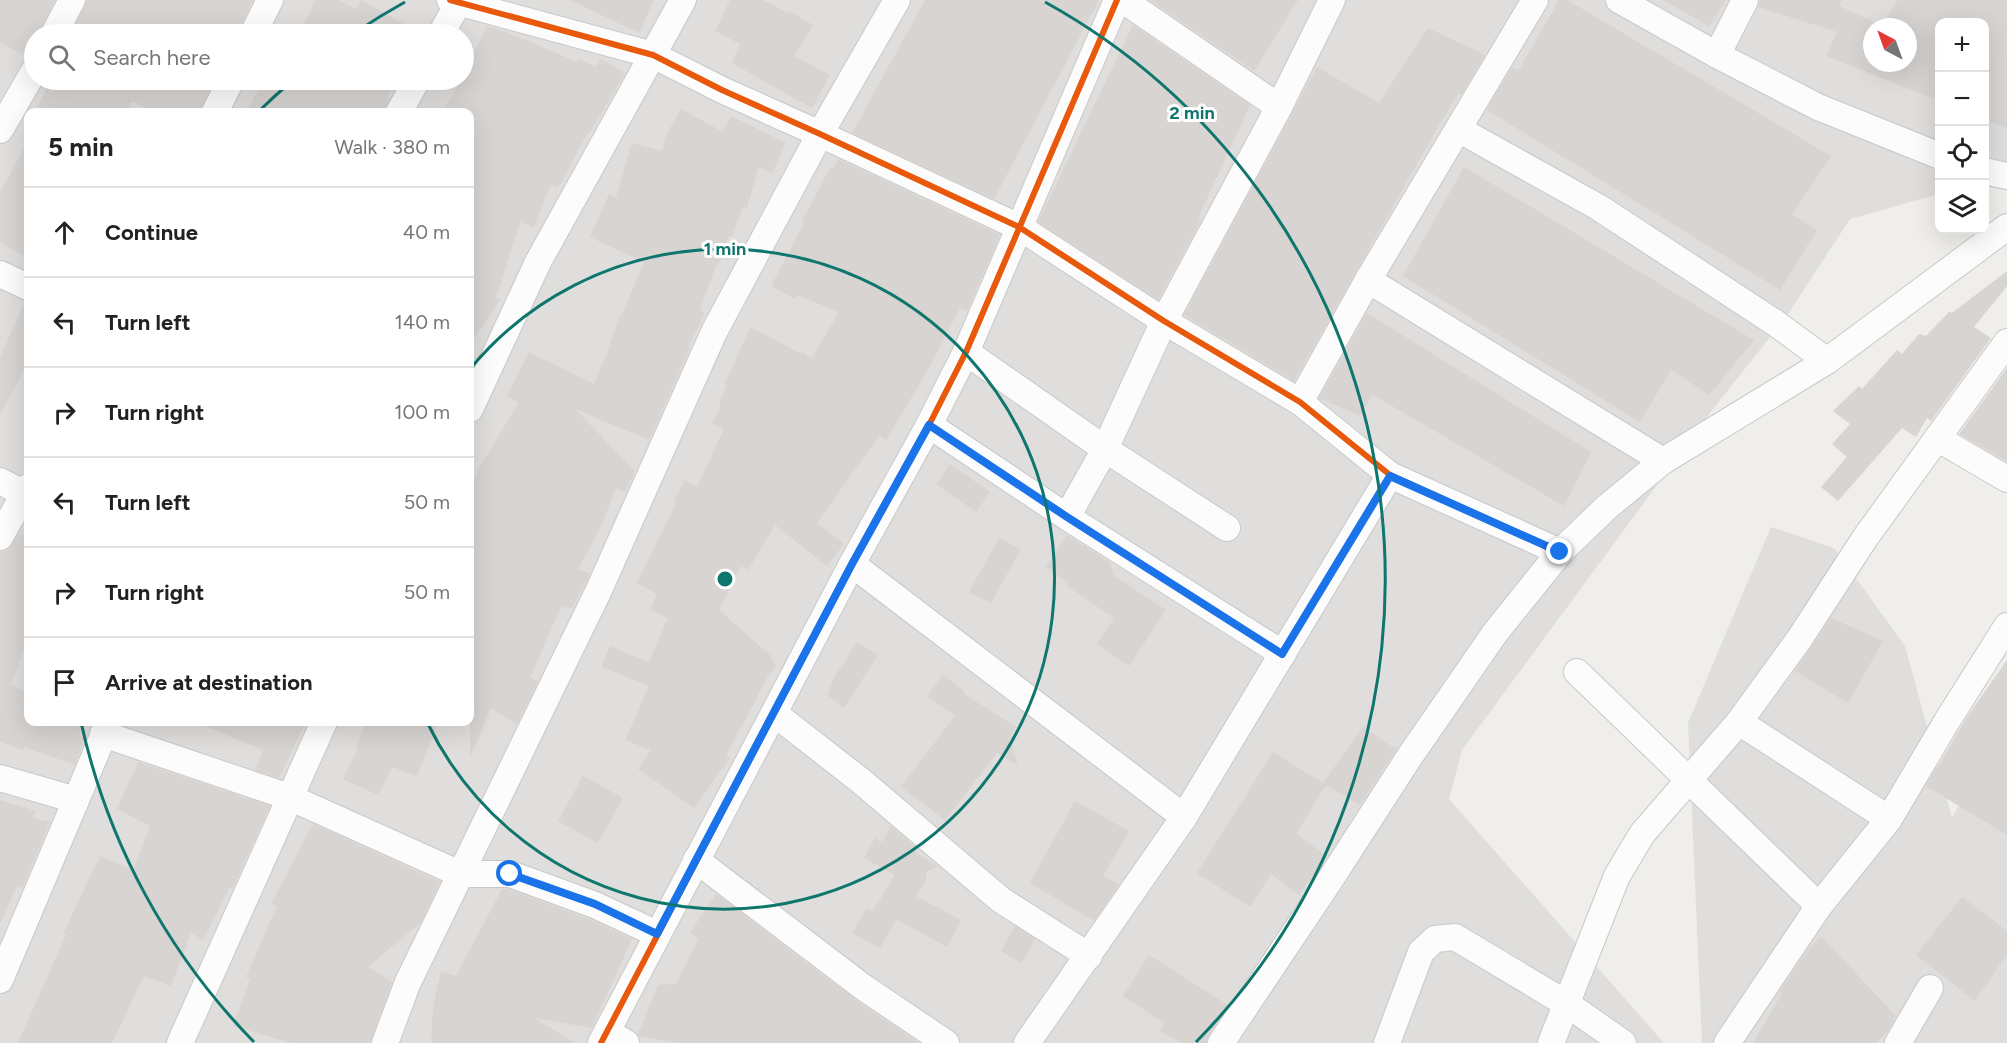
<!DOCTYPE html>
<meta charset="utf-8">
<style>
body{margin:0;font-family:Figtree,sans-serif;background:#f2f2f2;color:#222}
.controls{position:absolute;right:18px;top:18px;display:grid;overflow:hidden;border-radius:12px;box-shadow:0 6px 24px #0002}
.controls button{width:54px;height:54px;display:grid;place-items:center;padding:0;border:0;border-bottom:2px solid #e0e0e0;background:#fff;color:#222;font:30px sans-serif}
.compass{position:absolute;left:1863px;top:18px;width:54px;height:54px;border-radius:50%;background:#fff;box-shadow:0 6px 24px #0002;rotate:319deg}
.stop{position:absolute;width:18px;height:18px;margin:-14px;border:4px solid #1a73e8;border-radius:50%;background:#fff}
.stop.end{background:#1a73e8;border-color:#fff;box-shadow:0 2px 6px #0008}
.list{margin:0;padding:0;list-style:none}
h2{display:flex;justify-content:space-between;align-items:center;height:78px;margin:0;padding:0 24px;font-size:26px}
h2 small{font-size:20px;font-weight:400;color:#767676}
.list li{display:grid;grid-template-columns:39px 1fr auto;gap:18px;align-items:center;box-sizing:border-box;height:90px;padding:0 24px;border-top:2px solid #e0e0e0}
.list b{display:block;font-size:22px;white-space:nowrap}
.list em{font-size:20px;font-style:normal;color:#767676}
.icon{flex:none;width:33px;height:33px;fill:none;stroke:currentColor;stroke-width:2;stroke-linecap:round;stroke-linejoin:round}
.map{position:relative;flex:none;width:2007px;height:1043px;overflow:hidden}
.search{position:absolute;background:#fff;box-shadow:0 6px 24px #0002;left:24px;top:24px;width:450px;height:66px;display:flex;align-items:center;gap:15px;box-sizing:border-box;padding:0 21px;border-radius:33px;color:#767676;font-size:22px}
.panel{position:absolute;background:#fff;box-shadow:0 6px 24px #0002;left:24px;top:108px;width:450px;height:618px;border-radius:12px}
.map>svg:first-child{display:block}
</style>
<div class="map">
<svg width="2007" height="1043" viewBox="0 0 2007 1043">
<rect width="100%" height="100%" fill="#f0eeeb"/>
<!-- residential -->
<g fill="#dfdedc" fill-rule="evenodd">
<path d="M0 0H2007V175L1985 181 1984 22H1940L1939 194 1850 219 1786 317 1713 409 1462 750 1449 799 1664 1043H0ZM1872 27H1908V63H1872ZM34 34H464V80H34ZM28 112H470V722H28Z"/>
<polygon points="1771,527 1834,548 1905,646 1952,818 2007,715 2007,1043 1702,1043 1688,723"/>
</g>
<!-- building -->
<g fill="#d7d4d2" fill-rule="evenodd">
<polygon points="0,0 55,0 41,27 39,34 33,34 22,54 0,42"/>
<polygon points="87,0 253,0 240,27 238,34 71,34"/>
<polygon points="315,0 338,0 356,9 361,0 422,34 300,34"/>
<polygon points="570,0 654,0 639,33"/>
<polygon points="730,0 763,0 790,14 791,12 813,25 794,56 830,75 812,108 732,63 740,44 715,31"/>
<polygon points="925,0 1099,0 994,199 852,133"/>
<polygon points="1150,0 1298,0 1254,71"/>
<polygon points="1559,0 1567,0 1831,156 1792,214 1817,230 1780,290 1487,110 1512,67 1519,70"/>
<polygon points="1663,0 1726,0 1709,26"/>
<path d="M1760 0H1842L1839 6 1883 26 1897 0H2007V128L1984 119V22H1940V101L1826 56 1837 32 1758 7ZM1872 27H1908V63H1872Z"/>
<polygon points="1133,25 1250,105 1198,218 1201,220 1158,300 1038,222"/>
<polygon points="487,26 509,33 577,62 578,59 596,67 601,59 625,73 590,133 588,133 558,188 551,184 534,228 520,222 496,298 501,299 470,344 470,112 443,112 461,80 464,80 464,73"/>
<polygon points="1428,28 1485,55 1462,94 1459,93 1438,127 1294,381 1184,315 1317,67 1379,103"/>
<polygon points="51,80 192,80 210,89 200,112 153,112 132,101 126,112 35,112"/>
<polygon points="264,80 397,80 387,98 389,99 384,112 246,112"/>
<polygon points="681,109 723,132 731,116 786,143 772,173 759,167 747,208 743,207 732,237 729,236 719,264 717,263 700,310 705,313 688,347 690,348 649,440 575,409 635,471 625,492 616,488 601,526 578,569 590,574 572,608 561,607 530,678 538,681 517,724 491,708 470,758 470,490 480,467 519,402 507,396 529,352 594,384 608,351 620,314 622,315 644,262 590,237 609,194 616,197 632,143 662,151 666,135"/>
<polygon points="28,140 28,259 0,242 0,193"/>
<polygon points="838,159 1000,235 967,311 960,308 925,375 886,440 879,436 817,523 844,544 827,566 775,525 748,570 741,566 719,610 770,655 776,667 768,676 726,756 730,758 694,808 638,769 651,750 625,740 649,686 601,667 610,646 649,662 668,618 650,610 657,594 637,583 676,503 674,502 685,480 697,487 724,429 712,423 721,405 719,404 727,385 725,384 750,327 801,354 802,352 812,358 839,312 797,295 795,299 771,286 804,223 802,222 818,191 831,166 833,169"/>
<polygon points="1464,167 1754,340 1709,395 1671,370 1640,422 1403,276"/>
<polygon points="2007,271 2007,286 1974,327 1991,338 1931,421 1927,418 1916,437 1902,428 1838,501 1821,487 1847,457 1832,444 1850,424 1833,411 1859,386 1862,389 1897,350 1902,354 1919,334 1926,336 1949,312 1952,313"/>
<polygon points="25,301 28,302 28,363 0,415 0,358"/>
<polygon points="1367,313 1591,452 1564,506 1373,395 1360,416 1319,398"/>
<polygon points="2007,368 2007,462 1959,434"/>
<polygon points="950,464 990,492 976,512 936,484"/>
<polygon points="19,534 28,538 28,639 11,685 28,693 28,722 84,722 79,735 85,737 75,765 24,747 23,750 0,742 0,552 8,550"/>
<polygon points="1067,535 1109,562 1114,573 1113,575 1166,610 1129,666 1097,644 1114,618 1067,586 1069,583 1046,567"/>
<polygon points="999,538 1021,549 991,603 969,592"/>
<polygon points="1831,618 1883,641 1848,703 1795,671"/>
<polygon points="857,642 878,655 844,708 828,696 832,681"/>
<polygon points="2007,660 2007,835 1926,786 1967,717"/>
<polygon points="943,675 965,692 964,694 1016,727 1009,739 1018,765 997,753 945,820 901,787 955,716 927,696"/>
<polygon points="195,722 306,722 279,778 255,770 263,750"/>
<polygon points="366,722 439,722 417,776 392,767 378,795 343,779 358,749 356,748"/>
<polygon points="1363,727 1393,747 1397,748 1360,805 1326,785 1296,834 1327,856 1299,895 1271,874 1250,907 1197,873 1273,752 1323,783"/>
<polygon points="138,762 270,806 233,888 230,887 203,940 191,933 171,986 144,976 112,1043 18,1043 66,935 63,934 100,856 133,870 150,826 117,809"/>
<polygon points="583,776 623,798 598,843 558,821"/>
<polygon points="0,800 36,811 32,818 50,822 22,888 17,886 0,924"/>
<polygon points="1075,801 1129,831 1103,876 1119,884 1094,921 1030,883"/>
<polygon points="313,824 440,882 421,922 368,967 392,982 370,1043 291,1043 233,1026 250,979 246,977 277,906 271,904"/>
<polygon points="891,826 917,848 915,852 937,866 926,872 926,880 916,896 961,920 947,947 896,919 880,948 852,933 866,909 873,911 895,875 864,858 875,838 882,842"/>
<polygon points="502,889 507,889 589,919 632,939 592,1028 534,1018 575,1043 431,1043 433,1008 441,971 456,976"/>
<polygon points="716,894 854,999 919,1043 678,1043 639,1036 638,1034 658,985 676,984 698,939 690,932"/>
<polygon points="1962,897 2007,931 2007,954 1975,1001 1916,955"/>
<polygon points="1015,926 1035,939 1022,963 1001,951"/>
<polygon points="1821,936 1896,1016 1888,1030 1877,1043 1753,1043 1782,993 1780,991 1805,954"/>
<polygon points="1149,955 1228,1005 1209,1035 1206,1043 1180,1043 1160,1030 1164,1023 1123,996"/>
</g>
<g fill="none" stroke-linecap="round" stroke-linejoin="round">
<!-- minor casing -->
<g stroke="#c9c8c7" stroke-width="28">
<g id="minor">
<polyline points="450,0 653,55 722,90 820,134 1019,227 1164,321 1300,402 1390,475 1560,552"/>
<polyline points="1123,0 1279,107"/>
<polyline points="1619,0 1717,55 1818,107 1940,156"/>
<polyline points="54,34 72,0"/>
<polyline points="253,34 270,0"/>
<polyline points="441,34 460,0"/>
<polyline points="1717,55 1745,0"/>
<polyline points="215,112 231,80"/>
<polyline points="399,112 417,80"/>
<polyline points="1458,129 1598,207 1774,322 1827,361"/>
<polyline points="0,130 34,71"/>
<polyline points="1984,171 2007,176"/>
<polyline points="0,274 28,287"/>
<polyline points="1368,280 1663,461"/>
<polyline points="966,352 1105,449 1227,528"/>
<polyline points="1300,402 1368,280 1535,0"/>
<polyline points="470,409 538,262 683,0"/>
<polyline points="929,425 1067,517 1283,654"/>
<polyline points="1937,438 2007,479"/>
<polyline points="0,481 25,494"/>
<polyline points="1067,517 1105,449 1164,321 1279,107 1332,0"/>
<polyline points="0,537 28,487"/>
<polyline points="852,564 1184,817"/>
<polyline points="1577,672 1819,906"/>
<polyline points="775,714 861,781 1001,900 1089,956"/>
<polyline points="1739,722 1889,819"/>
<polyline points="103,734 289,797 460,874 510,874 595,905 657,934"/>
<polyline points="0,778 76,800"/>
<polyline points="696,860 863,987 946,1043"/>
<polyline points="0,980 109,722"/>
<polyline points="607,1032 626,1043"/>
<polyline points="180,1043 324,722"/>
<polyline points="385,1043 408,982 598,592 714,332 820,134 897,0"/>
<polyline points="601,1043 852,564 929,425 966,352 1117,0"/>
<polyline points="1027,1043 1184,817 1390,475"/>
<polyline points="1221,1043 1330,880 1410,756 1495,633 1560,552 1607,507 1663,461 1827,361 2007,227"/>
<polyline points="1387,1043 1421,952 1435,939 1455,937 1567,1004 1623,1043"/>
<polyline points="1551,1043 1617,876 1642,834 1739,722 1800,638 1865,538 2007,342"/>
<polyline points="1727,1043 1819,906 1889,819 1947,721 2007,626"/>
<polyline points="1898,1043 1930,988"/>
</g>
</g>
<!-- minor -->
<use href="#minor" stroke="#fdfcfc" stroke-width="26"/>
<!-- cycleway casing -->
<g stroke="#fff" stroke-width="10">
<g id="cycleway">
<polyline points="450,0 653,55 722,90 820,134 1019,227 1164,321 1300,402 1390,475 1560,552"/>
<polyline points="601,1043 852,564 929,425 966,352 1117,0"/>
</g>
</g>
<!-- cycleway -->
<use href="#cycleway" stroke="#e8590c" stroke-width="6"/>
</g>
<g fill="none" stroke-linecap="round" stroke-linejoin="round">
<!-- route -->
<polyline stroke="#1a73e8" stroke-width="8" points="510,874 595,904 657,934 852,564 929,425 1067,517 1282,654 1390,476 1560,552"/>
</g>
<!-- distance rings -->
<g fill="none" stroke="#0f766e" stroke-width="3">
<path d="M470 369A330 330 0 1 1 428 724"/>
<path d="M254 1042A660 660 0 0 1 81 722M258 112A660 660 0 0 1 292 81M356 32A660 660 0 0 1 405 2M1045 2A660 660 0 0 1 1196 1042"/>
</g>
<circle cx="725" cy="579" r="9" fill="#0f766e" stroke="#fff" stroke-width="3"/>
<g font-size="18" text-anchor="middle" font-weight="bold" fill="#0f766e" stroke="#fff" stroke-width="6" stroke-linejoin="round" paint-order="stroke">
<text x="1192" y="119">2 min</text>
<text x="725" y="255">1 min</text>
</g>
</svg>
<div class="controls">
<button>+</button>
<button>−</button>
<button><svg class="icon" aria-label="locate" viewBox="0 0 24 24"><circle cx="12" cy="12" r="6"/><path d="M12 2v4M12 18v4M2 12h4M18 12h4"/></svg></button>
<button><svg class="icon" aria-label="layers" viewBox="0 0 24 24"><path d="M12 4l9 5-9 5-9-5zM3 14l9 5 9-5"/></svg></button>
</div>
<svg class="compass" viewBox="-18 -18 36 36"><path d="M0-13l5 13h-10z" fill="#e53935"/><path d="M0 13l5-13h-10z" fill="#767676"/></svg>
<div class="stop" style="left:510px;top:874px"></div>
<div class="stop end" style="left:1560px;top:552px"></div>
<div class="search"><svg class="icon" aria-label="search" viewBox="0 0 24 24"><circle cx="10" cy="10" r="6"/><path d="M15 15l6 6"/></svg>Search here</div>
<section class="panel">
<h2>5 min<small>Walk · 380 m</small></h2>
<ul class="list">
<li><svg class="icon" aria-label="ahead" viewBox="0 0 24 24"><path d="M12 20V5M6 11l6-6 6 6"/></svg><div><b>Continue</b></div><em>40 m</em></li>
<li><svg class="icon" aria-label="left" viewBox="0 0 24 24"><path d="M17 20v-9H6M10 6l-5 5 5 5"/></svg><div><b>Turn left</b></div><em>140 m</em></li>
<li><svg class="icon" aria-label="right" viewBox="0 0 24 24"><path d="M7 20v-9h11M14 6l5 5-5 5"/></svg><div><b>Turn right</b></div><em>100 m</em></li>
<li><svg class="icon" aria-label="left" viewBox="0 0 24 24"><path d="M17 20v-9H6M10 6l-5 5 5 5"/></svg><div><b>Turn left</b></div><em>50 m</em></li>
<li><svg class="icon" aria-label="right" viewBox="0 0 24 24"><path d="M7 20v-9h11M14 6l5 5-5 5"/></svg><div><b>Turn right</b></div><em>50 m</em></li>
<li><svg class="icon" aria-label="arrive" viewBox="0 0 24 24"><path d="M6 21V4h12l-3 4 3 4H6"/></svg><div><b>Arrive at destination</b></div></li>
</ul>
</section>
</div>
